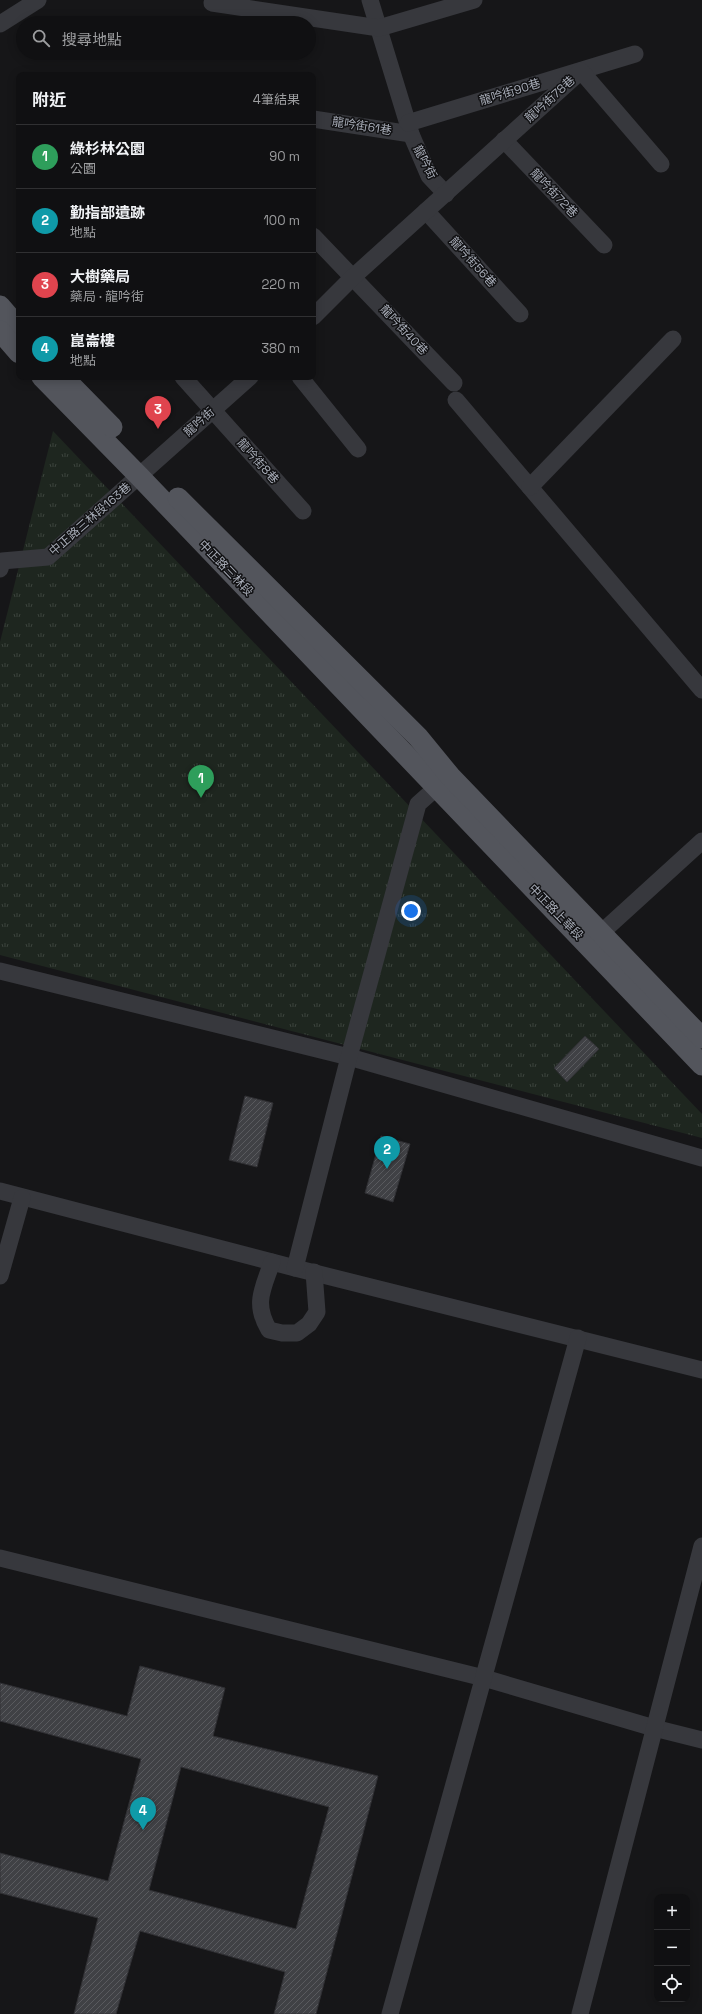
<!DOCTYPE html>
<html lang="zh-TW">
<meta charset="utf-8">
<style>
body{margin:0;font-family:"Space Grotesk","Noto Sans TC",sans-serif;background:#1e1e20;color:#f1f3f6}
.controls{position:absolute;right:12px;bottom:12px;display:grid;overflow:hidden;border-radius:8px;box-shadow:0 2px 10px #0003}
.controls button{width:36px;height:36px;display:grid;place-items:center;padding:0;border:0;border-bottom:1px solid #303032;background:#101012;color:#f1f3f6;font:20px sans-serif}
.you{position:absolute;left:411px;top:911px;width:14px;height:14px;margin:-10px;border:3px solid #fff;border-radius:50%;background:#1a73e8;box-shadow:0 0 0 6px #1a73e833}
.badge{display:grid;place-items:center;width:26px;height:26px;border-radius:50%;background:#f2b134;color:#fff;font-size:13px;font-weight:700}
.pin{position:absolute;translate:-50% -33px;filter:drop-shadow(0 1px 2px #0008)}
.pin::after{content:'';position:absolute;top:21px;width:14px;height:12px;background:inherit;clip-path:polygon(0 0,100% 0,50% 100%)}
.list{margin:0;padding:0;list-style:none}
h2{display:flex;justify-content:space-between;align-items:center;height:52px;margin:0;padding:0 16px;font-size:17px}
h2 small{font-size:13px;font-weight:400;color:#9c9d9f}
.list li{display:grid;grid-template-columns:26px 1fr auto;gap:12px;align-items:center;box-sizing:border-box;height:64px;padding:0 16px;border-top:1px solid #303032}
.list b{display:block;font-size:15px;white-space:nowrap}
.list p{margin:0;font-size:13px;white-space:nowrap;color:#9c9d9f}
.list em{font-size:13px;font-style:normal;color:#9c9d9f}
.icon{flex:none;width:22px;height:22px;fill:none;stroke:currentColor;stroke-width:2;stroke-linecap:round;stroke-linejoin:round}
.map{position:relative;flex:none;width:702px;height:2014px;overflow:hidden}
.search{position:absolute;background:#101012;box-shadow:0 2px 10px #0003;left:16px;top:16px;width:300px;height:44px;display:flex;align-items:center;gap:10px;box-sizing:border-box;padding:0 14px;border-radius:22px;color:#9c9d9f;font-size:15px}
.panel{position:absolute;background:#101012;box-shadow:0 2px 10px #0003;left:16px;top:72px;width:300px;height:308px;border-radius:8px}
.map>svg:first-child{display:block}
</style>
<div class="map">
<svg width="702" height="2014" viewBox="0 0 702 2014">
<defs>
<pattern id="park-tufts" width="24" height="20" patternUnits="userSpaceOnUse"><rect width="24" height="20" fill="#1e261f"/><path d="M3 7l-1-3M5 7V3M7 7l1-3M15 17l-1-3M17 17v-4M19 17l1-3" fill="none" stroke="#3c433d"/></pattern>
<pattern id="building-hatch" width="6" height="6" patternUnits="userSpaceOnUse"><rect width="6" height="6" fill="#404145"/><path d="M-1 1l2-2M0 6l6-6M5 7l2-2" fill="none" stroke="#595a5e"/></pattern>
</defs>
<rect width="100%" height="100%" fill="#161618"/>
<!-- park -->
<polygon fill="url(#park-tufts)" points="53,431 702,1114 702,1138 0,955 0,642"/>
<!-- building -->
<g fill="url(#building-hatch)" stroke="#303034" fill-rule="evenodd">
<polygon points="585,1036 599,1049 567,1082 554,1068"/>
<polygon points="245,1096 273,1103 257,1167 229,1160"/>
<polygon points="381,1136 410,1144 393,1202 365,1193"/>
<path d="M140 1666 225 1688 213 1736 378 1776 316 2014H274L285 1972 140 1931 116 2014H74L98 1918 0 1893V1853L108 1881 141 1759 0 1721V1683L127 1716ZM181 1767 329 1807 296 1929 149 1890Z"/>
</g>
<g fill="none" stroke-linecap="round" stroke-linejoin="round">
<!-- minor -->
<g stroke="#37383d" stroke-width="17">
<polyline points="370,0 411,134 429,176 446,194"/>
<polyline points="212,3 379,28 474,0"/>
<polyline points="0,24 38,0"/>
<polyline points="313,119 411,134"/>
<polyline points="408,123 635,54"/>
<polyline points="504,140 604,245"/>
<polyline points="426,211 520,314"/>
<polyline points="313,236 454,383"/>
<polyline points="313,317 353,277 581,71 661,164"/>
<polyline points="183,377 303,511"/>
<polyline points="300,377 358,449"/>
<polyline points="456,400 702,690"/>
<polyline points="530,487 673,339"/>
<polyline points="0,569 2,561 48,557 250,377"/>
<polyline points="601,933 702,841"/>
<polyline points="0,971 349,1057 702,1158"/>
<polyline points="0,1191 295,1268 702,1370"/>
<path d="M272 1262C263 1289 253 1303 269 1330L282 1333H297L309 1324 317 1312 314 1272"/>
<polyline points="295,1268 349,1057 418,804 445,780"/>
<polyline points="0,1276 22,1198"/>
<polyline points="0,1558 484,1678 654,1728 702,1740"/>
<polyline points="390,2014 578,1338"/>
<polyline points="580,2014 702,1546"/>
</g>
<!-- major -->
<g stroke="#53555c" stroke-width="21">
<polyline points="0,306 19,328"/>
<polyline points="0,331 19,353"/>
<polyline points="42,377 140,477 702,1065"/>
<polyline points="63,377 112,427"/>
<polyline points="178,498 418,737 450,776 702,1038"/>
</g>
</g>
<g text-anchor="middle" stroke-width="3" stroke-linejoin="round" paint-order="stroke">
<!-- street labels -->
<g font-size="12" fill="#a8adb8" stroke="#111113">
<text transform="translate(510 92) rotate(-17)" y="4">龍吟街90巷</text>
<text transform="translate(550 99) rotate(-42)" y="4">龍吟街78巷</text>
<text transform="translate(362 126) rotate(9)" y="4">龍吟街61巷</text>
<text transform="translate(425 162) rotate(62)" y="4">龍吟街</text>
<text transform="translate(554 193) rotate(46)" y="4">龍吟街72巷</text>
<text transform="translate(473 262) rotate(48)" y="4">龍吟街56巷</text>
<text transform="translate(404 330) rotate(47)" y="4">龍吟街40巷</text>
<text transform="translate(199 422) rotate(-42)" y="4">龍吟街</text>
<text transform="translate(258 461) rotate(48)" y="4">龍吟街8巷</text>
<text transform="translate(90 519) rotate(-41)" y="4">中正路三林段163巷</text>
<text transform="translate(226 568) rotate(46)" y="4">中正路三林段</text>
<text transform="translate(556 912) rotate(46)" y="4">中正路上華段</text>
</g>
</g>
</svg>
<div class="controls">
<button>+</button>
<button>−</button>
<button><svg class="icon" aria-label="locate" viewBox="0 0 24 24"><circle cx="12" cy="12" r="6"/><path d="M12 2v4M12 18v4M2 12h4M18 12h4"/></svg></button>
</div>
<div class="you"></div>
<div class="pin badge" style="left:201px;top:798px;background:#2e9e5b">1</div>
<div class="pin badge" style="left:387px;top:1169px;background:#0f9aa8">2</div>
<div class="pin badge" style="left:158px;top:429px;background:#e0444e">3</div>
<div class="pin badge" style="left:143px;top:1830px;background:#0f9aa8">4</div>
<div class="search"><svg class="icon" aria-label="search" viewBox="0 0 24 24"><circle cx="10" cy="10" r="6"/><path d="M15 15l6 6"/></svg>搜尋地點</div>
<section class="panel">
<h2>附近<small>4筆結果</small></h2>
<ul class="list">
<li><span class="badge" style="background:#2e9e5b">1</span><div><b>綠杉林公園</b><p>公園</p></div><em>90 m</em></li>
<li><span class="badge" style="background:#0f9aa8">2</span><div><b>勤指部遺跡</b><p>地點</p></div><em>100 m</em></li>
<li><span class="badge" style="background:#e0444e">3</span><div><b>大樹藥局</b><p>藥局 · 龍吟街</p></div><em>220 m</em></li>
<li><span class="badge" style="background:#0f9aa8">4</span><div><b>崑崙樓</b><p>地點</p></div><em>380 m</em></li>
</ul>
</section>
</div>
